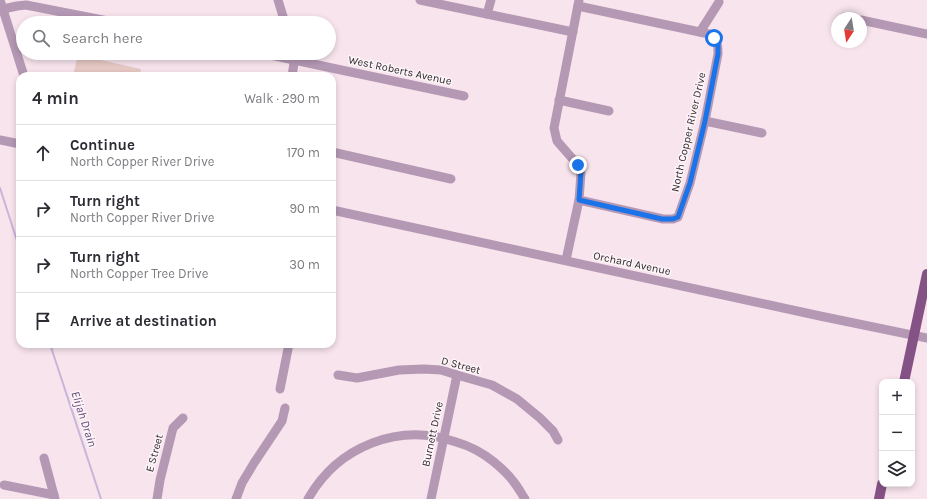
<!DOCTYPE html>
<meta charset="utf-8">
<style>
body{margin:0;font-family:Karla,sans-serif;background:#f7f7f7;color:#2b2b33}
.controls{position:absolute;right:12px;bottom:12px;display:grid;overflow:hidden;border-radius:8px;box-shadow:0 2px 6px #0003}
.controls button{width:36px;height:36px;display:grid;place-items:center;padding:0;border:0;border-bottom:1px solid #e1e1e2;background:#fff;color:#2b2b33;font:20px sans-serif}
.compass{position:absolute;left:831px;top:12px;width:36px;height:36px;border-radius:50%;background:#fff;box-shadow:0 2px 6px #0003;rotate:192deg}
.stop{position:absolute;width:12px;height:12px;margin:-9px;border:3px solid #1a73e8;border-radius:50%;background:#fff}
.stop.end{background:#1a73e8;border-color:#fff;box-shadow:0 1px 4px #0008}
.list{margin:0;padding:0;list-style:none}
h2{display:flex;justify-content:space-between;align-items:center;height:52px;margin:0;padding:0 16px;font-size:17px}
h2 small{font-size:13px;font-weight:400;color:#7c7c81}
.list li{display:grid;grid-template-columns:26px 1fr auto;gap:12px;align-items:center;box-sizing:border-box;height:56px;padding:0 16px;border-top:1px solid #e1e1e2}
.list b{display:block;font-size:15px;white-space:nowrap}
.list p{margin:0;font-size:13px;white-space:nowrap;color:#7c7c81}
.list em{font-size:13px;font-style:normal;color:#7c7c81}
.icon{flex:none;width:22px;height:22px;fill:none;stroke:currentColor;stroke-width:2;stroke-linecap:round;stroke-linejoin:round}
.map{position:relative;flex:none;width:927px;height:499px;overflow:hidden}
.search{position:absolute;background:#fff;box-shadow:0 2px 6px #0003;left:16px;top:16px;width:320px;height:44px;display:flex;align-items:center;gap:10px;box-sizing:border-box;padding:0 14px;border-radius:22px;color:#7c7c81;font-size:15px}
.panel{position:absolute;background:#fff;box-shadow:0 2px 6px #0003;left:16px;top:72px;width:320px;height:276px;border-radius:12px}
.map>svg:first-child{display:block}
</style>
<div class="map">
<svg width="927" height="499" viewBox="0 0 927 499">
<rect width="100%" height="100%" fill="#f8e4ed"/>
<!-- green -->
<polygon fill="#e7c9c5" points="78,55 141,69 139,76 73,76"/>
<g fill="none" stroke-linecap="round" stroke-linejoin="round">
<!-- stream -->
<g stroke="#c7b5da" stroke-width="2">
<polyline points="0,188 20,250"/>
<polyline points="50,344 101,499"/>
</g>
<!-- minor -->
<g stroke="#b598b4" stroke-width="9">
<polyline points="0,0 24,76"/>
<polyline points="278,0 285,23"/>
<polyline points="420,0 573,32"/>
<path d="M578 6 709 34C718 40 718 44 718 54L705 121 690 183 678 217 673 219H663L579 200"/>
<polyline points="3,9 17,6 26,5 118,23"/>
<polyline points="487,14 491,0"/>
<polyline points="844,17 851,18"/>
<polyline points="861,20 927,34"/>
<polyline points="700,32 719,2"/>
<polyline points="261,53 464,96"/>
<polyline points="292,76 295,57 294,53"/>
<polyline points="559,100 609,111"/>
<polyline points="705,121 762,133"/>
<polyline points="0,140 20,144"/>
<polyline points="332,152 451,179"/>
<polyline points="332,210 820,316 927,338"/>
<polyline points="566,260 579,200 581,173 578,165 557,141 554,128 579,0"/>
<polyline points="338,375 357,378 399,370 424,369 441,370 457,375 492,385 517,399 540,418 553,431 558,440"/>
<polyline points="280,389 289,344"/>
<polyline points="44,458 55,499"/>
<polyline points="4,485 54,495"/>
<polyline points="157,499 160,480 173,428 183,418"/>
<polyline points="236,499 242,483 254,463 282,421 285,408"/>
<path d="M308 499C338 446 399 422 456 442 470 446 483 453 494 462 500 467 508 474 513 481 518 487 521 493 525 499"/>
<polyline points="431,499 457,375"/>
</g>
<!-- major -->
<g stroke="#855285" stroke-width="10">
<polyline points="904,382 927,274"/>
<polyline points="879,499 882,484"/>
</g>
</g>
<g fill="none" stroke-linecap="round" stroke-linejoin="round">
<!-- route -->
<polyline stroke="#1a73e8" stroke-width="5" points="578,165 581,172 579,200 662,219 673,219 678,217 690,183 705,121 718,54 718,45 714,38"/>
</g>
<g text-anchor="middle" stroke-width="3" stroke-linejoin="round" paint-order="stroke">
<!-- street labels -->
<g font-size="11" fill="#322b2e" stroke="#fdf5f8">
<text transform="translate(400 70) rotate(12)" y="4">West Roberts Avenue</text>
<text transform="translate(688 132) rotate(-77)" y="4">North Copper River Drive</text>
<text transform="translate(632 263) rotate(12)" y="4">Orchard Avenue</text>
<text transform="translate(461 365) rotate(15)" y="4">D Street</text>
<text transform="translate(432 434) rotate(-78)" y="4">Burnett Drive</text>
<text transform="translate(154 453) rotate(-75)" y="4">E Street</text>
</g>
<!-- water labels -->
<g font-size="12" font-style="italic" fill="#61477a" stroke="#fdf5f8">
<text transform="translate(84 419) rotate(72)" y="4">Elijah Drain</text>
</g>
</g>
</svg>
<div class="controls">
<button>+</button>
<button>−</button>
<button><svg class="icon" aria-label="layers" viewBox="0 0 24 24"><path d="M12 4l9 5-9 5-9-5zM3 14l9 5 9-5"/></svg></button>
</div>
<svg class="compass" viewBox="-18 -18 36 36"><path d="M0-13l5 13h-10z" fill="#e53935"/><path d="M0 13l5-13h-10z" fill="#7c7c81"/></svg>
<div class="stop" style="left:714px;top:38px"></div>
<div class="stop end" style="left:578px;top:165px"></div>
<div class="search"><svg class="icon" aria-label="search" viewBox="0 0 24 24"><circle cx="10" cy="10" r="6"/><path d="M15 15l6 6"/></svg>Search here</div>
<section class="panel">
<h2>4 min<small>Walk · 290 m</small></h2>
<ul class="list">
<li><svg class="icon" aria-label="ahead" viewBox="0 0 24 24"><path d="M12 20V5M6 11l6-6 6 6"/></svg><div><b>Continue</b><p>North Copper River Drive</p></div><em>170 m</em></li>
<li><svg class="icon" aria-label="right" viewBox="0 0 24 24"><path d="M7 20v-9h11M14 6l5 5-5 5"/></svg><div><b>Turn right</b><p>North Copper River Drive</p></div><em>90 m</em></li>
<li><svg class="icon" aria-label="right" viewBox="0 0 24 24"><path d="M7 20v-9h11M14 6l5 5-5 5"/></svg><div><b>Turn right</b><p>North Copper Tree Drive</p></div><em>30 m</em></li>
<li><svg class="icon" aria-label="arrive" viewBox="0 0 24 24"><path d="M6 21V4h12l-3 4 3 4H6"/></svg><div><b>Arrive at destination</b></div></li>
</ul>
</section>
</div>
